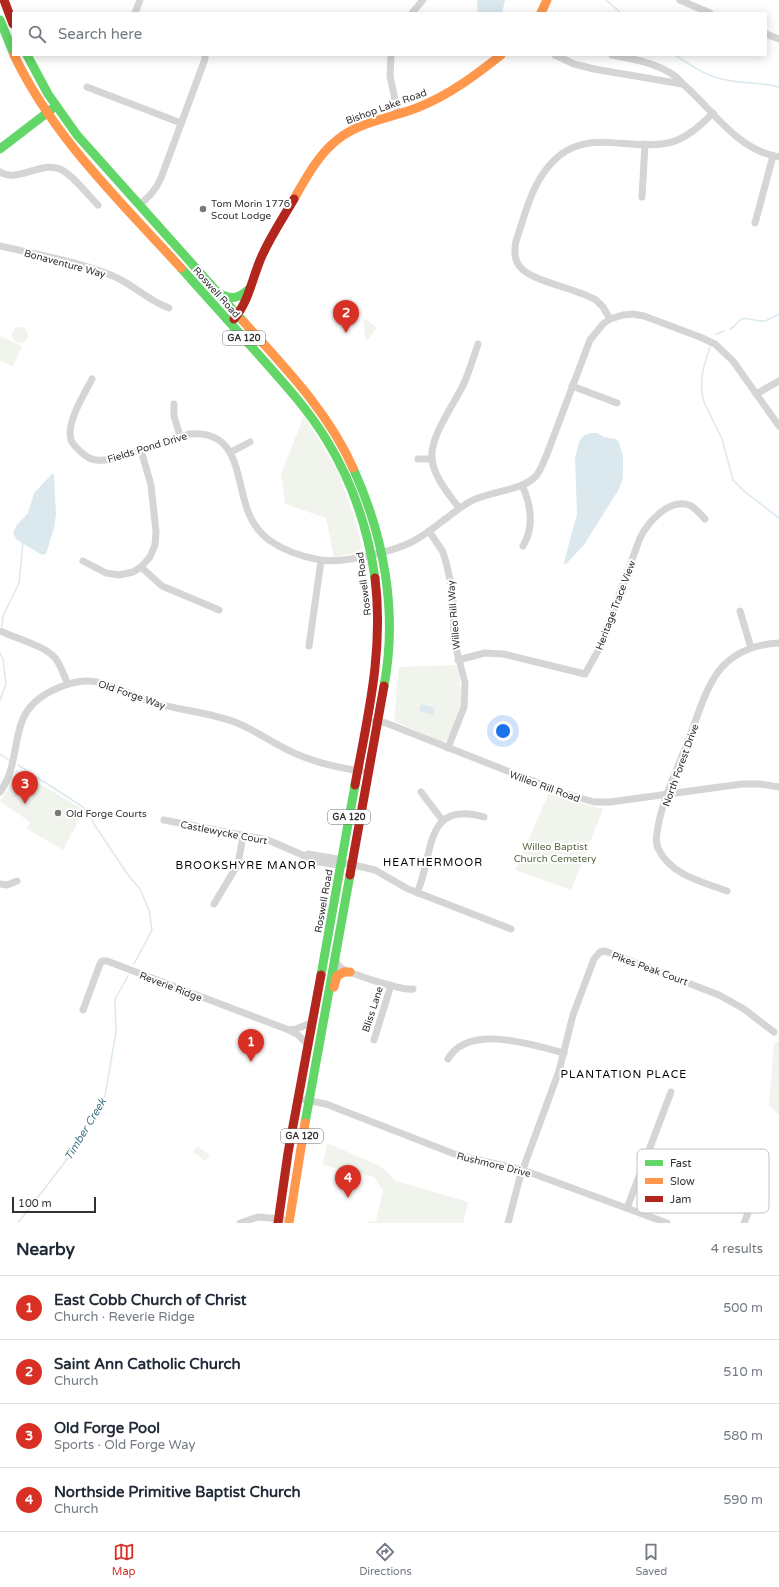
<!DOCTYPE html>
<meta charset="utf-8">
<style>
body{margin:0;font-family:"Varela Round",sans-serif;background:#f6f6f7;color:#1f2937}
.scale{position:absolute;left:12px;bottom:10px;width:84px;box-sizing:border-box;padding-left:4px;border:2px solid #313131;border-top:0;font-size:11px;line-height:14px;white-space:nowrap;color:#313131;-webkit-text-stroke:3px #fff;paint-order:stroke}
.you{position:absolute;left:503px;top:731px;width:14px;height:14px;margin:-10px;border:3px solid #fff;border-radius:50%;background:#1a73e8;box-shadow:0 0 0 6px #1a73e833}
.badge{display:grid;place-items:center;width:26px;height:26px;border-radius:50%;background:#d93025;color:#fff;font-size:13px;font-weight:700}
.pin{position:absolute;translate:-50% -33px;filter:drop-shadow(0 1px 2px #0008)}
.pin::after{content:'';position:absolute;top:21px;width:14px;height:12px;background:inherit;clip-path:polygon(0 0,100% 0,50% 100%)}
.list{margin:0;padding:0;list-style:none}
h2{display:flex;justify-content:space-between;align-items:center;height:52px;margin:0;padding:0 16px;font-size:17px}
h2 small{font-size:13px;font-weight:400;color:#747a83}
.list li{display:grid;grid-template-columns:26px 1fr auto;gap:12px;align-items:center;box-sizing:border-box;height:64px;padding:0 16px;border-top:1px solid #e0e1e3}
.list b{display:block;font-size:15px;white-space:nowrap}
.list p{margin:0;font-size:13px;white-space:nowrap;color:#747a83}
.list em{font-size:13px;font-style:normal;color:#747a83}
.icon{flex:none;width:22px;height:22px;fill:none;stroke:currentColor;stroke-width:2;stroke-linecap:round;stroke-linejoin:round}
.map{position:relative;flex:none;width:779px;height:1223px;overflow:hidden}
.search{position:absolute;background:#fff;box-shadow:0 2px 10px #0003;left:12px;right:12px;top:12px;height:44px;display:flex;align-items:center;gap:10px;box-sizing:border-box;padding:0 14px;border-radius:0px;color:#747a83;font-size:15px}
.sheet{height:308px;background:#fff}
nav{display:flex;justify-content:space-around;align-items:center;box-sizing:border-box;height:56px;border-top:1px solid #e0e1e3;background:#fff;font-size:11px;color:#747a83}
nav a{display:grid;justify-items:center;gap:2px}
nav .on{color:#d93025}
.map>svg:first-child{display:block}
</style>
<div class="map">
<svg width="779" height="1223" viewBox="0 0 779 1223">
<rect width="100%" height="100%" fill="#fff"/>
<!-- green -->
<g fill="#f1f3ed">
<polygon points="365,319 377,328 367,340 365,338 364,324 362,323"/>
<circle cx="20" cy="335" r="8"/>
<polygon points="0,336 22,346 13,366 0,361"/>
<polygon points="304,416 338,471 355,520 362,547 356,553 334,557 326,518 285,504 281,474"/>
<path d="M456 665C462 686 463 703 454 723 452 729 450 736 446 741H440L394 721 399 667Z"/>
<polygon points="16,770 84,810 63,850 27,829 30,822 0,801 8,790"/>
<polygon points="549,793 563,799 603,809 571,890 515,870"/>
<polygon points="779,1041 779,1115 769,1106 774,1043"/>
<polygon points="327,1143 380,1166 396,1181 468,1202 463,1223 363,1223 376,1221 383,1190 374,1177 323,1165"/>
<polygon points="197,1146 210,1155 205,1161 193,1152"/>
</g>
<!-- water -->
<g fill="#dbe9ef">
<polygon points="477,0 505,0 502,13 478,13"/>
<polygon points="590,433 597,433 604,437 616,439 619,443 623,456 623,478 619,489 584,545 565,565 564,562 577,514 575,459 579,442 583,436"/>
<polygon points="53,473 54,475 56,514 54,528 46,554 42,555 17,540 13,533 16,526 28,513 34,493"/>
<polygon points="421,704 435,708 433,715 419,711"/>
</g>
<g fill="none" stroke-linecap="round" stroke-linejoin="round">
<!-- stream -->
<g stroke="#dbe9ef" stroke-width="1.5">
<polyline points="606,0 621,13"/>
<path d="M675 55C692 66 707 77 727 80 744 84 762 82 779 87"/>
<path d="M730 329C737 326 736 322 742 319 746 317 758 322 764 321 769 320 774 316 779 314"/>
<polyline points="716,334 724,331"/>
<path d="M710 347C704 365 698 382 704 402L722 439 733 480 745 492 779 518"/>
<polyline points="2,626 3,616 19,583 23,543"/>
<polyline points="0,653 3,659 6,684 0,700"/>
<polyline points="0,754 9,760"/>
<polyline points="18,765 83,807 89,814 94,824 128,875 140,889 149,910 152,930 134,964"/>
<polyline points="18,1223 65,1162 105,1096 116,1032 115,999 128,976"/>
</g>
<!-- street -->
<g stroke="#d5d5d5" stroke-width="7">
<polyline points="680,0 710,13"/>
<polyline points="135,13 140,0"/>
<polyline points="412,13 423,0"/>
<polyline points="766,34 779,39"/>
<polyline points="391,55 390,76 398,114"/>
<polyline points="555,55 574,64 594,69 682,84"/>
<path d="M612 55C634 59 657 63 675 76 679 79 681 82 684 85 714 111 737 150 779 157"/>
<polyline points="87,87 181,123"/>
<path d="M0 172C18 183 41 161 60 169 72 174 88 195 98 205"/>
<polyline points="642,197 645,144"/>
<path d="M139 205C149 197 156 190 161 178L205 59V55"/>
<polyline points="755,223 773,156"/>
<path d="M0 246C35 254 80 262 113 276 133 284 148 301 169 308"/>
<path d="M610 319 603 307 596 300C578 289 532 281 521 268 514 261 514 251 516 241 524 218 530 191 545 171 580 123 623 152 668 143 686 139 700 126 713 113"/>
<path d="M92 379C84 395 66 422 71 440 73 445 78 449 81 452 91 462 100 461 113 459L189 434C241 429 235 480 249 514 253 524 260 533 269 540 283 550 303 557 320 560 341 564 398 551 417 539 436 528 452 512 471 501 490 491 522 491 536 476 541 470 544 461 547 454L590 340 603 324 610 319 623 315 633 314 644 316 700 337 715 344 733 361 779 426"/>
<polyline points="572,386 617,403"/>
<polyline points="756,394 779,381"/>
<polyline points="174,404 174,416 180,436"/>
<polyline points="231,452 250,442"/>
<polyline points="418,459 432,459"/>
<path d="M522 485C531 505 535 526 523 546"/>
<path d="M459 508C449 494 435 479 432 460 429 436 455 404 465 381 470 369 474 356 478 344"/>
<polyline points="429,531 443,552 447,566 453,594 454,640 465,683 464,707 448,748"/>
<polyline points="83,561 106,573 119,575 133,572 141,567 150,557 155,545 156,532 151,485 141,450"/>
<polyline points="141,567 162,586 219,610"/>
<polyline points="740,611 751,648"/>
<path d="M0 631C15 638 46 646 56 659 61 666 64 676 68 684"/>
<polyline points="309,646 321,561"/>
<path d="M458 660 485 653 503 654 585 674 599 649 640 538C648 522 669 498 689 505 696 508 700 514 705 519"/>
<polyline points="375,721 386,723 563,793 594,802 610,802 742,784 760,784 779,787"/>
<path d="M0 792C20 766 11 727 32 705 40 696 49 692 60 687 99 671 116 691 152 702 180 711 210 712 237 723 252 729 266 738 280 746 305 760 332 767 361 771"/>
<polyline points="421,792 443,821"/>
<polyline points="164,820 268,840 305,856 307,860 337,865 341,862 375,870 408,889 511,929"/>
<polyline points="305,856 308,854 338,859 341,862"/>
<polyline points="0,884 7,885 17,881"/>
<path d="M727 891C703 882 671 875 659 850 656 845 656 839 657 833 661 802 677 770 688 741 697 718 706 685 722 667 737 651 757 644 779 643"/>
<path d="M417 893C434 856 423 799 484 817"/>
<polyline points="214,904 238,864 243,836"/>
<path d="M335 959C336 962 338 965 340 967 350 974 403 991 413 989"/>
<polyline points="83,1010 100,964 102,961 107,961 289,1030 298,1035 307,1044"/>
<polyline points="289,1030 296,1029 311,1023"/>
<polyline points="374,1040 391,985"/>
<path d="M448 1059C468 1023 534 1045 564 1053"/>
<polyline points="305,1100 326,1104 457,1155 523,1170 667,1223"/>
<polyline points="627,1208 671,1092"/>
<polyline points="240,1223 258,1217 282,1219"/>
<polyline points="508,1223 520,1177 559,1071 573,1015 594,959 600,952 605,951 719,995 744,1009 774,1032"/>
<polyline points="744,1223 761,1180"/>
</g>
<!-- fast -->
<g stroke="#63d668" stroke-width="9">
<polyline points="0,20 13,52"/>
<polyline points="27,55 48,94 77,135 243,321"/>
<polyline points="0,149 52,109"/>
<path d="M181 268C206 296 232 325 258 354 282 381 307 408 326 439 352 481 368 529 375 578"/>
<path d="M220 294C233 300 239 298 249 289"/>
<path d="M353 468C384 536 398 612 384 686"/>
<polyline points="321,975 355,785"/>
<polyline points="305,1123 350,875"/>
</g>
<!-- slow -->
<g stroke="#ff974d" stroke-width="9">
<polyline points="541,13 547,0"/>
<path d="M14 55C53 137 120 201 181 268"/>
<path d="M294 199C306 178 318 155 337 140 360 121 392 118 419 107 449 95 476 75 501 55"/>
<path d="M243 321C284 367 328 411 353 468"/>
<polyline points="334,987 337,976 344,972 350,972"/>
<polyline points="289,1223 305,1123"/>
</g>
<!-- jam -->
<g stroke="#b3261e" stroke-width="9">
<polyline points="4,0 13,24"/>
<path d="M234 319C249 301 252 279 261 258 270 237 283 218 294 199"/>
<path d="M355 785C368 715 384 650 375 578"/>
<polyline points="350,875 384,686"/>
<polyline points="278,1223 288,1153 321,975"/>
</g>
</g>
<!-- markers -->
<g fill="#797979" stroke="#fff" stroke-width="1.5">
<circle cx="203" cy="209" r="4"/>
<circle cx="58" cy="813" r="4"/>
</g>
<g text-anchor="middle" stroke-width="4" stroke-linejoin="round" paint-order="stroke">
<!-- shield labels -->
<g fill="#fff" stroke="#6f6f6f" stroke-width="1">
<rect x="223" y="331" width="42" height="14" rx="3"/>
<rect x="328" y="810" width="42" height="14" rx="3"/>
<rect x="281" y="1129" width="42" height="14" rx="3"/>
</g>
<g font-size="9" font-weight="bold" fill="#313131">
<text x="244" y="341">GA 120</text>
<text x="349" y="820">GA 120</text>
<text x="302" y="1139">GA 120</text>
</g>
<!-- street labels -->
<g font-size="10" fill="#313131" stroke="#fff">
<text transform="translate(386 106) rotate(-20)" y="4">Bishop Lake Road</text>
<text transform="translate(65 263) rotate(15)" y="4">Bonaventure Way</text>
<text transform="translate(217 292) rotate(48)" y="4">Roswell Road</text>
<text transform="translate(147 447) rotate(-17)" y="4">Fields Pond Drive</text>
<text transform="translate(363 584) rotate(-97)" y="4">Roswell Road</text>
<text transform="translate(615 605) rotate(-69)" y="4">Heritage Trace View</text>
<text transform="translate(453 615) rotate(-95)" y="4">Willeo Rill Way</text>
<text transform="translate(132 694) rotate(19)" y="4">Old Forge Way</text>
<text transform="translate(680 765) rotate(-70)" y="4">North Forest Drive</text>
<text transform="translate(545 786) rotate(20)" y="4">Willeo Rill Road</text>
<text transform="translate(224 832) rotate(11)" y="4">Castlewycke Court</text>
<text transform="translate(323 901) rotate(-80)" y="4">Roswell Road</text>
<text transform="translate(650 968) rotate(20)" y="4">Pikes Peak Court</text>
<text transform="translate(171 986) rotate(21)" y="4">Reverie Ridge</text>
<text transform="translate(372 1009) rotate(-72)" y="4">Bliss Lane</text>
<text transform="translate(494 1164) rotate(14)" y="4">Rushmore Drive</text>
</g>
<!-- poi labels -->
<g font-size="10" fill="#313131" stroke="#fff" text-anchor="start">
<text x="211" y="207">Tom Morin 1776<tspan x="211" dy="12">Scout Lodge</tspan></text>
<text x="66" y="817">Old Forge Courts</text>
</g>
<!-- park labels -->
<g font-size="10" fill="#586842" stroke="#fff">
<text x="555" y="850">Willeo Baptist<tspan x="555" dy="12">Church Cemetery</tspan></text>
</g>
<!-- neighbourhood labels -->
<g font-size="11" letter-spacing="1" fill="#000" stroke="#fff">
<text x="433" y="866">HEATHERMOOR</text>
<text x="246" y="869">BROOKSHYRE MANOR</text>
<text x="624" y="1078">PLANTATION PLACE</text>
</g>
<!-- water labels -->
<g font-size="11" font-style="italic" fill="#47778b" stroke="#fff">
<text transform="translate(85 1129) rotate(-59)" y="4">Timber Creek</text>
</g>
</g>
<!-- legend -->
<rect x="637" y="1149" width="132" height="64" rx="6" fill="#fff" stroke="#c1c1c1" stroke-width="1"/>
<rect x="645" y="1160" width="18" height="6" fill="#63d668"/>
<rect x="645" y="1178" width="18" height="6" fill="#ff974d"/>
<rect x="645" y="1196" width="18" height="6" fill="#b3261e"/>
<g font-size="11" fill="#313131">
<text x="670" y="1167">Fast</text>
<text x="670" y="1185">Slow</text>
<text x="670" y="1203">Jam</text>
</g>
</svg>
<div class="scale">100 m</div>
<div class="you"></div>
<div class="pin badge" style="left:251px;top:1062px">1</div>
<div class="pin badge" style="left:346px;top:333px">2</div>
<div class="pin badge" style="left:25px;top:804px">3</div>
<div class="pin badge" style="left:348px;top:1198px">4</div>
<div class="search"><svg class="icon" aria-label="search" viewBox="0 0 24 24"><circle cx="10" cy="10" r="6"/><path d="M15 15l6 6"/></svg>Search here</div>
</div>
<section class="sheet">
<h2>Nearby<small>4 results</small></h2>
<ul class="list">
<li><span class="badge">1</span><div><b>East Cobb Church of Christ</b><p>Church · Reverie Ridge</p></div><em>500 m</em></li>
<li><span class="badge">2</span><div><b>Saint Ann Catholic Church</b><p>Church</p></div><em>510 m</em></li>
<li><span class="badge">3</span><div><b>Old Forge Pool</b><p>Sports · Old Forge Way</p></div><em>580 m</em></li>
<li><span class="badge">4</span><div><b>Northside Primitive Baptist Church</b><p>Church</p></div><em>590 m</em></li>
</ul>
</section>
<nav>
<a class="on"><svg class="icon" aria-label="map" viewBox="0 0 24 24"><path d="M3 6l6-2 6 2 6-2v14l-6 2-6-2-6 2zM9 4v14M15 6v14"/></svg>Map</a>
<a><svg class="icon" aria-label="directions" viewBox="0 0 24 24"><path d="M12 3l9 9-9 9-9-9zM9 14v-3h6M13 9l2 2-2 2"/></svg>Directions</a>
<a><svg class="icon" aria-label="saved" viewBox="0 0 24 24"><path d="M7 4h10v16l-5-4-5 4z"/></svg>Saved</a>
</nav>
